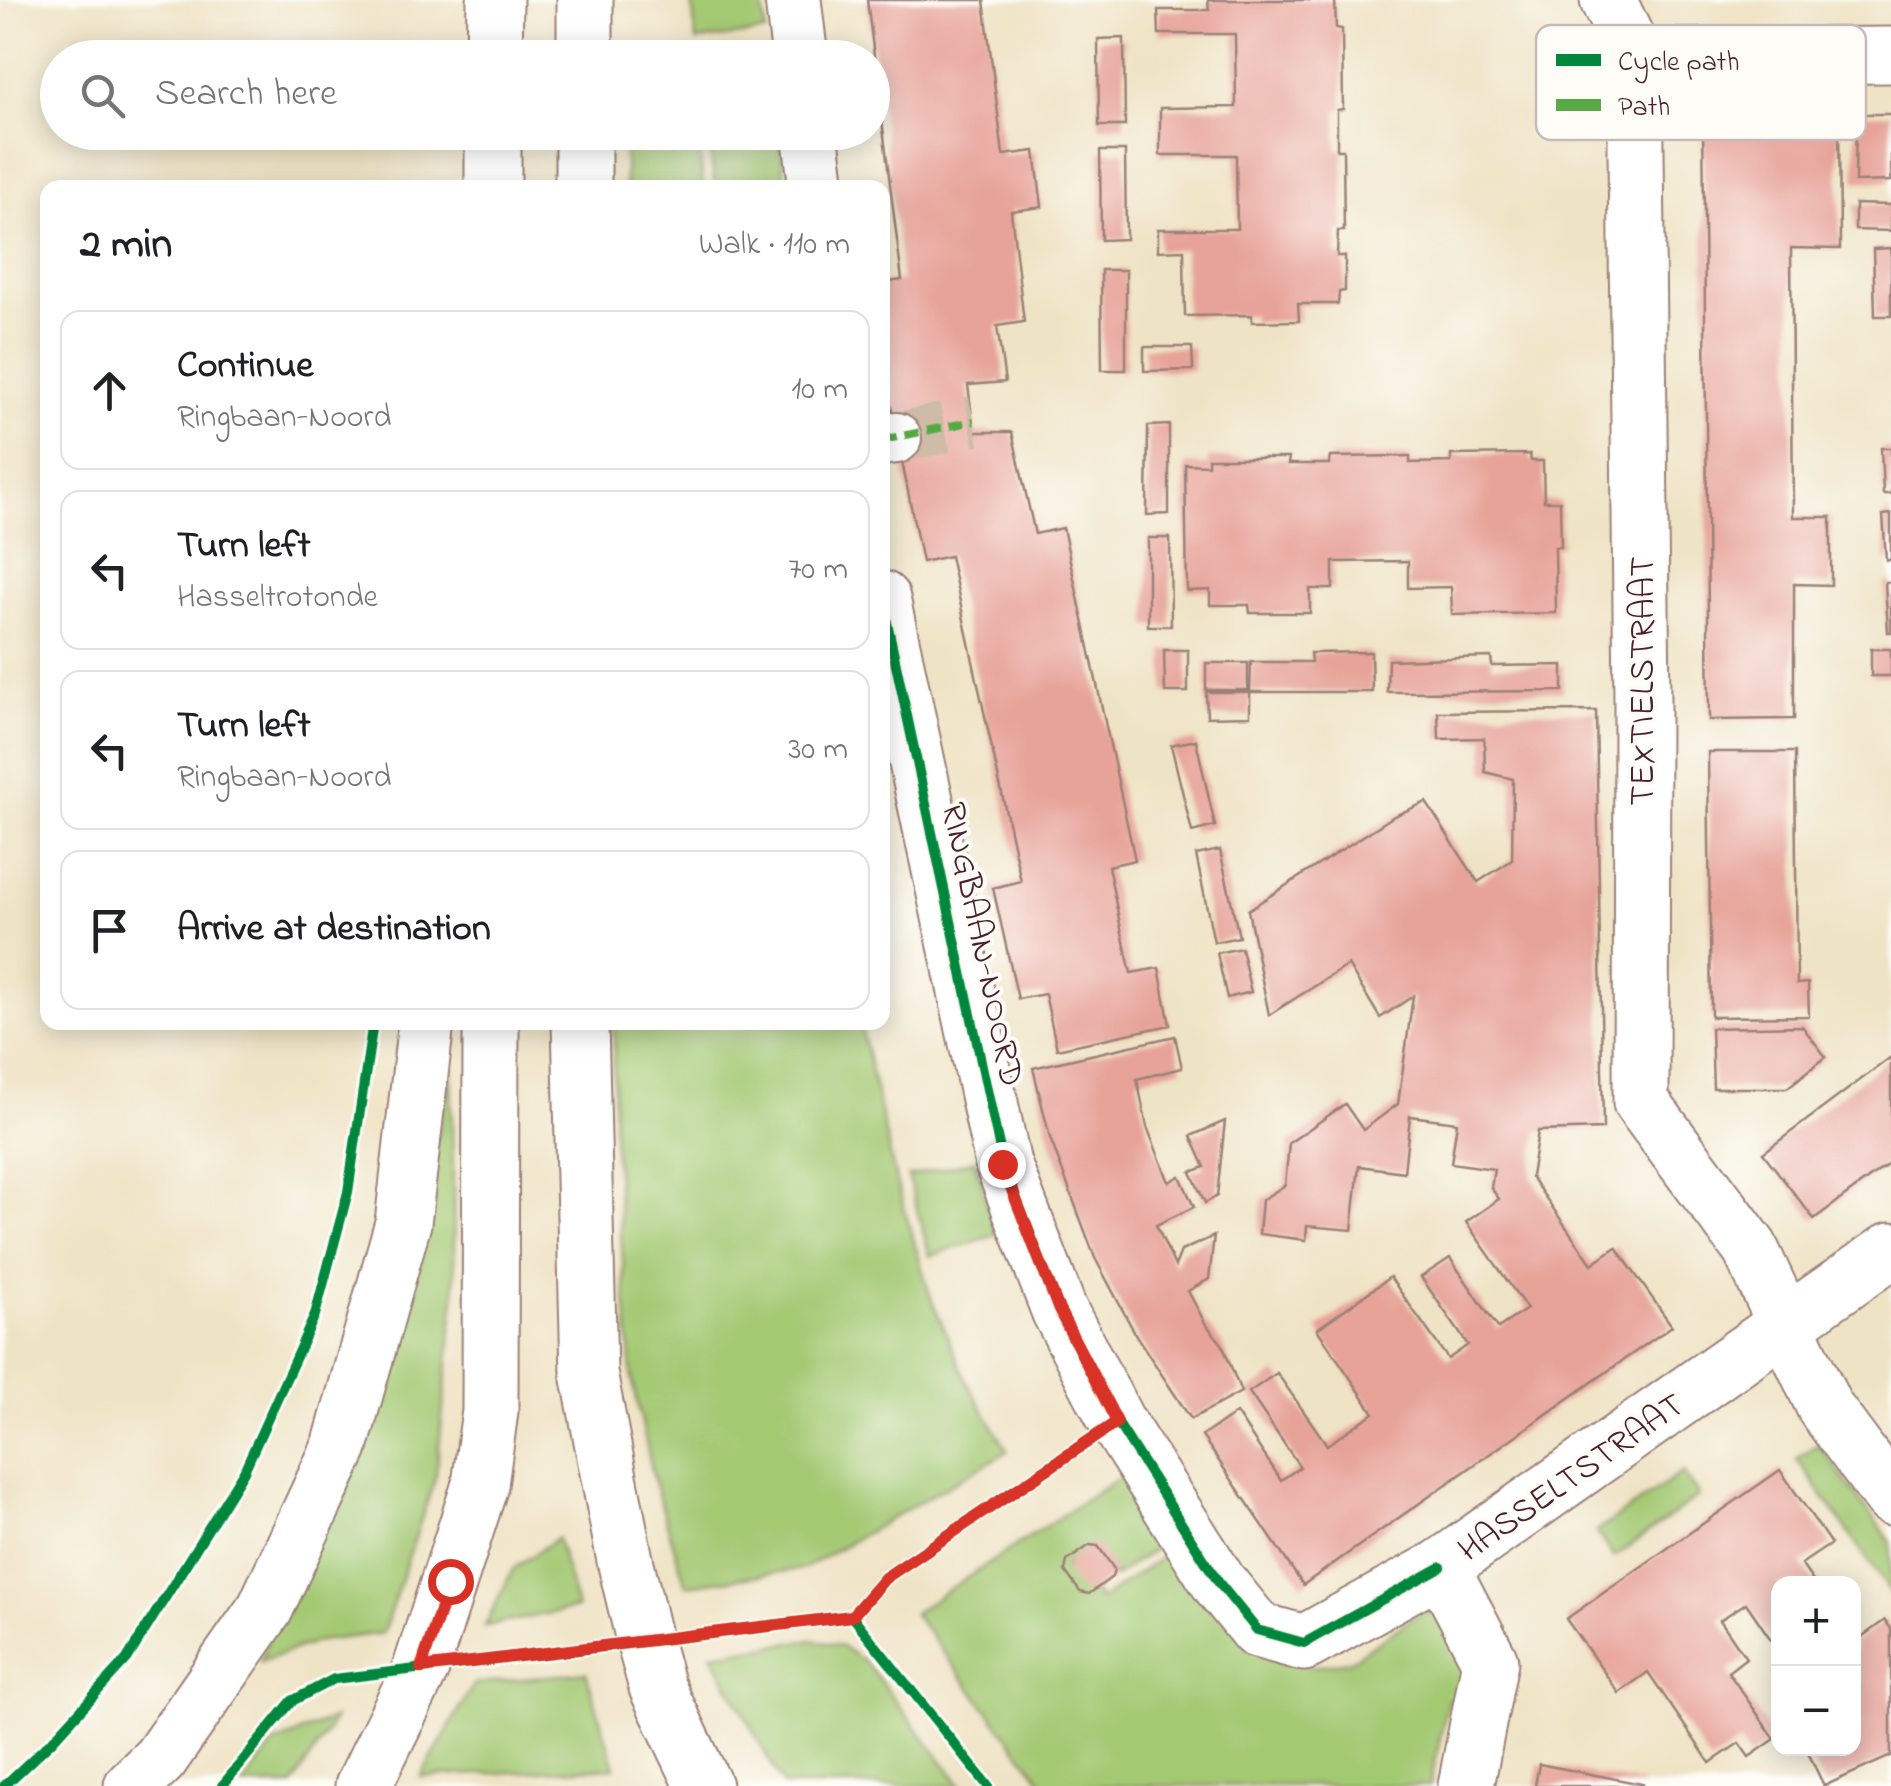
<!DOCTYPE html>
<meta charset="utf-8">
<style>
body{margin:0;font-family:"Indie Flower",sans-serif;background:#f6f6f6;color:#202124}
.controls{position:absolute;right:30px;bottom:30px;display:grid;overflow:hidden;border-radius:20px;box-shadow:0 5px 25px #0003}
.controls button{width:90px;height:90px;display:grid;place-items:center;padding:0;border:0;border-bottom:2px solid #e0e0e0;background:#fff;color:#202124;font:50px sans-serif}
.stop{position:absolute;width:30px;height:30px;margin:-22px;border:8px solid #d93025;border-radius:50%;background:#fff}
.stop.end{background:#d93025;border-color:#fff;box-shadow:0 2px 10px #0008}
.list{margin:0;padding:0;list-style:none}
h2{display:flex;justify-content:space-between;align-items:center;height:130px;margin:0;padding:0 40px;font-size:42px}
h2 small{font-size:32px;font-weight:400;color:#757577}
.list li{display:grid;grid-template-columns:65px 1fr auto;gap:30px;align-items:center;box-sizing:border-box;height:160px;margin:0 20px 20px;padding:0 20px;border:2px solid #e0e0e0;border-radius:20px}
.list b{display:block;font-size:38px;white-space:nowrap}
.list p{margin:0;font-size:32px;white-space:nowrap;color:#757577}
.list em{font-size:32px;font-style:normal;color:#757577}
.icon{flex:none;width:55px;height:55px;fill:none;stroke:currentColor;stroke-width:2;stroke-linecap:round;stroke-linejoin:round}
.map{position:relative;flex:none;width:1891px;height:1786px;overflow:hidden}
.search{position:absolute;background:#fff;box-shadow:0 5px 25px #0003;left:40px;top:40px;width:850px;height:110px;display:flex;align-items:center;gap:25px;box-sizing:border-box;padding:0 35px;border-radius:55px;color:#757577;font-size:38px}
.panel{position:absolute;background:#fff;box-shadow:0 5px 25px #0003;left:40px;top:180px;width:850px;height:850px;border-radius:20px}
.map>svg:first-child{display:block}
</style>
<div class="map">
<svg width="1891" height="1786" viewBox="0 0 1891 1786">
<rect width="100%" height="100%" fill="#fdfcf7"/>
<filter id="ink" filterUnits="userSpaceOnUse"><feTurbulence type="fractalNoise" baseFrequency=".01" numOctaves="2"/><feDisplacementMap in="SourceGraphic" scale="20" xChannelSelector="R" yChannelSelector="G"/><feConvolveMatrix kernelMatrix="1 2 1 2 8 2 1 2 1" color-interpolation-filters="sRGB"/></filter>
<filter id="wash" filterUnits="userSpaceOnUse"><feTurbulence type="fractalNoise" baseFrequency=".0048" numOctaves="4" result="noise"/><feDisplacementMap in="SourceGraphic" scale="40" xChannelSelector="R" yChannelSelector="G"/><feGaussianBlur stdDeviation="2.25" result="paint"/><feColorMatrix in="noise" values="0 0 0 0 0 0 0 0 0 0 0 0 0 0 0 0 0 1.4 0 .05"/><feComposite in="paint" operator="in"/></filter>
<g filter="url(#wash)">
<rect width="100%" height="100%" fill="#efe3c5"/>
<!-- green -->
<g fill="#a4c973" stroke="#77744f" stroke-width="2.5">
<polygon points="692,0 762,0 766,32 696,41"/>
<polygon points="698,139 703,187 625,187 625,142"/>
<polygon points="780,140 786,187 715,187 710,149"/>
<polygon points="614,1023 860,1023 896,1181 931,1298 967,1382 1008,1451 803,1569 686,1585 655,1485 632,1377 613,1133"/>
<polygon points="451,1068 455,1296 436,1475 383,1633 319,1641 260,1662 417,1239"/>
<polygon points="975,1160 996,1235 930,1256 908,1177"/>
<polygon points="1818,1444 1891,1542 1891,1593 1797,1459"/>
<polygon points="1683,1472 1699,1496 1614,1557 1596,1532"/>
<polygon points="1122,1476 1167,1540 1113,1578 1113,1569 1067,1561 1065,1570 1092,1589 1100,1600 1173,1549 1310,1667 1349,1661 1419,1614 1435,1612 1468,1671 1465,1702 1448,1700 1430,1786 1046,1786 913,1613"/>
<polygon points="557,1538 577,1608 485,1626 513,1569"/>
<polygon points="812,1640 841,1646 866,1663 962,1786 783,1786 712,1654"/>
<polygon points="586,1672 615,1767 421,1777 474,1684"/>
<polygon points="335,1718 293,1786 242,1786 274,1744"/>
</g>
<g id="blocks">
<!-- building -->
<g fill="#e7a399">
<polygon points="867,0 984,0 1003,155 1035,151 1042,207 1011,211 1024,322 997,326 1005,382 968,385 974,432 1012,432 1035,534 1063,528 1135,860 1108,866 1119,919 1131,973 1159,968 1170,1025 1057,1049 1045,994 1018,999 993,888 1021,881 950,556 922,562 890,401 882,347 882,283 902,280"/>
<polygon points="1208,0 1335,0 1336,28 1342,29 1343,109 1337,110 1337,150 1343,150 1344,231 1338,231 1337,256 1345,256 1345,291 1339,292 1338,304 1298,304 1299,321 1252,322 1252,315 1185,316 1184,250 1158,251 1158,229 1237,229 1236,155 1160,155 1160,108 1236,107 1235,34 1159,34 1158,10 1209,10"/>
<polygon points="1124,38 1125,126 1099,126 1098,39"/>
<polygon points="1839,114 1840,249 1791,248 1793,517 1831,517 1831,585 1794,584 1794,719 1709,720 1703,115"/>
<polygon points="1853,114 1891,114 1891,181 1855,182 1856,118"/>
<polygon points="1100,151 1125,151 1126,239 1101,240"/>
<polygon points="1855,204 1891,205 1891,231 1855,230"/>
<polygon points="1891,248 1891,316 1875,316 1873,249"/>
<polygon points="1101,270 1126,270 1126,370 1102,370"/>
<polygon points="1144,347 1192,347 1193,370 1144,371"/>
<polygon points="1169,425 1169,514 1147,515 1148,426"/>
<polygon points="1881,448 1891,448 1891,494 1883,494"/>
<polygon points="1530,454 1531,461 1543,461 1544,501 1560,501 1561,547 1555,547 1556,613 1452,615 1451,587 1408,588 1408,561 1333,562 1333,589 1310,589 1310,613 1250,613 1249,605 1210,605 1210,590 1187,591 1185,464 1208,465 1208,458 1289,458 1288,464 1329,464 1330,457 1410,456 1410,463 1451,462 1451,455"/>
<polygon points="1891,514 1891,560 1886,560 1883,515"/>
<polygon points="1148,538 1170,538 1171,626 1148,626"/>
<polygon points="1885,582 1891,582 1891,632 1888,632"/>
<rect x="1871" y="649" width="20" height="27"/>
<polygon points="1164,650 1188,650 1188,692 1165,692"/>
<polygon points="1371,652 1372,692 1250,692 1251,662 1311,662 1310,653"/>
<polygon points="1491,657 1492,666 1563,665 1563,691 1387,692 1388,660"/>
<rect x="1206" y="663" width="42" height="27"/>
<polygon points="1206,692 1250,692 1250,716 1207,717"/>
<polygon points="1596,711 1603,1129 1538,1131 1531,1177 1592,1264 1616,1247 1672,1326 1303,1585 1202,1436 1236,1413 1281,1480 1300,1467 1249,1392 1277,1373 1327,1445 1374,1413 1317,1329 1390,1277 1448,1359 1468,1345 1421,1277 1450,1258 1498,1328 1527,1309 1466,1222 1499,1199 1491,1188 1494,1169 1451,1163 1457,1122 1410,1116 1404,1172 1359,1166 1352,1230 1307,1226 1306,1240 1259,1234 1262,1200 1285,1185 1289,1143 1345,1104 1363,1130 1398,1104 1413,996 1380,1018 1348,965 1269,1015 1248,910 1394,816 1426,802 1478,882 1512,860 1513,779 1485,772 1484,738 1439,739 1438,712"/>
<polygon points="1196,740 1215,826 1192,832 1171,745"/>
<polygon points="1708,752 1795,752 1797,984 1808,983 1809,1016 1711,1017"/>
<polygon points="1220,850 1239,937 1214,942 1196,855"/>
<polygon points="1241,948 1251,992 1227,998 1217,953"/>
<polygon points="1802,1026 1826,1057 1787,1088 1713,1088 1711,1028"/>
<polygon points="1175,1036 1182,1068 1137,1079 1147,1127 1169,1182 1180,1176 1194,1207 1156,1225 1175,1266 1181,1251 1214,1236 1209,1279 1188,1291 1205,1323 1222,1344 1241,1392 1191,1419 1137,1337 1095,1258 1050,1138 1033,1068"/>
<polygon points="1891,1057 1891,1162 1814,1219 1763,1153"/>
<polygon points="1225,1121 1217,1196 1205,1203 1191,1172 1205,1167 1191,1136"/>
<polygon points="1780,1470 1831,1544 1801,1564 1815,1584 1778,1584 1778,1650 1746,1603 1720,1620 1746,1658 1728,1672 1775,1739 1749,1757 1739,1743 1710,1763 1648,1672 1619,1693 1566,1619"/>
<polygon points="1090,1545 1098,1546 1114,1569 1112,1577 1089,1594 1080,1592 1065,1571 1067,1561"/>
<polygon points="1885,1620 1891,1629 1891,1756 1824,1786 1806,1748 1854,1748 1854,1638 1856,1641"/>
<polygon points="1539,1764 1642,1784 1642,1786 1535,1786"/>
</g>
</g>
</g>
<g filter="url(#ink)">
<use href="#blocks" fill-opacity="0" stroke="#9c8178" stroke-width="2.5"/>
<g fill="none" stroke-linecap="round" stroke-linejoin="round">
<!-- pedestrian-tunnel -->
<polyline stroke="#cebca6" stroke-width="50" stroke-dasharray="50 25" stroke-linecap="butt" points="896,438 974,421"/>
<!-- pedestrian casing -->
<g stroke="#9c8178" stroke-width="54">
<polyline id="pedestrian" points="882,440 896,438"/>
</g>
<!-- minor casing -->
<g stroke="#9c8178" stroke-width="59">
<g id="minor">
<polyline points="793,0 800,58"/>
<polyline points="1608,0 1635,57 1642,701 1641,1102 1750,1248 1825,1408 1891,1497"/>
<polyline points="1635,57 1891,55"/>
<polyline points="810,132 817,188"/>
<polyline points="882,599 1003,1164 1059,1310 1117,1422 1219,1583 1257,1630 1304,1643 1441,1567 1891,1250"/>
<polyline points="1441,1567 1490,1661 1466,1786"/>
</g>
</g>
<!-- secondary casing -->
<g stroke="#9c8178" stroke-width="59">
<g id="secondary">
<polyline points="494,58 495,0"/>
<polyline points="585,58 585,0"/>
<polyline points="493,188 493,132"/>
<polyline points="583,188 583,132"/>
<polyline points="580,1022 589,1373 625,1560 644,1640 657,1687 704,1786"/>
<polyline points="132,1786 160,1759 265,1609 340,1447 403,1223 426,1022"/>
<polyline points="363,1786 421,1668 480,1485 490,1411 491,1022"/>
</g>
</g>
<!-- pedestrian -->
<use href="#pedestrian" stroke="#fff" stroke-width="50"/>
<!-- minor -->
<use href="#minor" stroke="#fff" stroke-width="55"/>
<!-- secondary -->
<use href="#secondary" stroke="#fff" stroke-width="55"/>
<!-- quiet -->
<polyline stroke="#57aa44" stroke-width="8" stroke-dasharray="15 8" stroke-linecap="butt" points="882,440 974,421"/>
<!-- cycleway casing -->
<g stroke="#fdfcf7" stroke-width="16">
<g id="cycleway">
<polyline points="882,599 1003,1164 1059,1310 1117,1422 1219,1583 1257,1630 1304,1643 1441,1567"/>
<polyline points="852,1616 988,1786"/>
<polyline points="4,1786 53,1740 127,1659 244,1471 315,1315 348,1192 373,1022"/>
<polyline points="222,1786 292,1701 334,1679 852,1616 885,1578 1117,1422"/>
</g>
</g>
<!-- cycleway -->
<use href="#cycleway" stroke="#00873e" stroke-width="10"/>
</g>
</g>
<g fill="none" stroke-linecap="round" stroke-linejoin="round" filter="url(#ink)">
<!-- route -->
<polyline stroke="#d93025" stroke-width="12" points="450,1581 421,1668 852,1616 885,1578 1117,1422 1059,1310 1002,1164"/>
</g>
<g text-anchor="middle" stroke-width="8" stroke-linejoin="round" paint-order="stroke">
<!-- street labels -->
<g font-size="35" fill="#4a1f2b" stroke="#fdfcf7">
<text transform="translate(1641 681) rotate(-90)" y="12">TEXTIELSTRAAT</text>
<text transform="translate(984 944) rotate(78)" y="12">RINGBAAN-NOORD</text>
<text transform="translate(1570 1476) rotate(-35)" y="12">HASSELTSTRAAT</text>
</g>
</g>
<!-- legend -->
<rect x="1536" y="25" width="330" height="115" rx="15" fill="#fdfcf7" stroke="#c7baba" stroke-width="2.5"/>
<rect x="1556" y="54" width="45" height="12" fill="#00873e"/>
<rect x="1556" y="99" width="45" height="12" fill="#57aa44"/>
<g font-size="28" fill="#4a1f2b">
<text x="1618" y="70">Cycle path</text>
<text x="1618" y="115">Path</text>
</g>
</svg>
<div class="controls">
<button>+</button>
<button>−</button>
</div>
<div class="stop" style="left:450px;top:1581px"></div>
<div class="stop end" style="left:1002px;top:1164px"></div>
<div class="search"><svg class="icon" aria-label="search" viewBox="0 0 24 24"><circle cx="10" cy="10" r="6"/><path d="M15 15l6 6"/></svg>Search here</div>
<section class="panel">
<h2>2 min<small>Walk · 110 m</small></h2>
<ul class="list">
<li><svg class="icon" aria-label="ahead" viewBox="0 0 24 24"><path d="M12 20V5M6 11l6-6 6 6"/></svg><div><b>Continue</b><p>Ringbaan-Noord</p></div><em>10 m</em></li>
<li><svg class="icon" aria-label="left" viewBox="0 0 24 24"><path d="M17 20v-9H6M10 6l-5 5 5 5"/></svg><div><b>Turn left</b><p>Hasseltrotonde</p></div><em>70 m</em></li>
<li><svg class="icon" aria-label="left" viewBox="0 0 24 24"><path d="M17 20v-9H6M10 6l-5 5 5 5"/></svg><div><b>Turn left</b><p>Ringbaan-Noord</p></div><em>30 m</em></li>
<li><svg class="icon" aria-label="arrive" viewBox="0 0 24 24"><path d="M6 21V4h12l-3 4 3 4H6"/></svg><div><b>Arrive at destination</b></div></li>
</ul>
</section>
</div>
